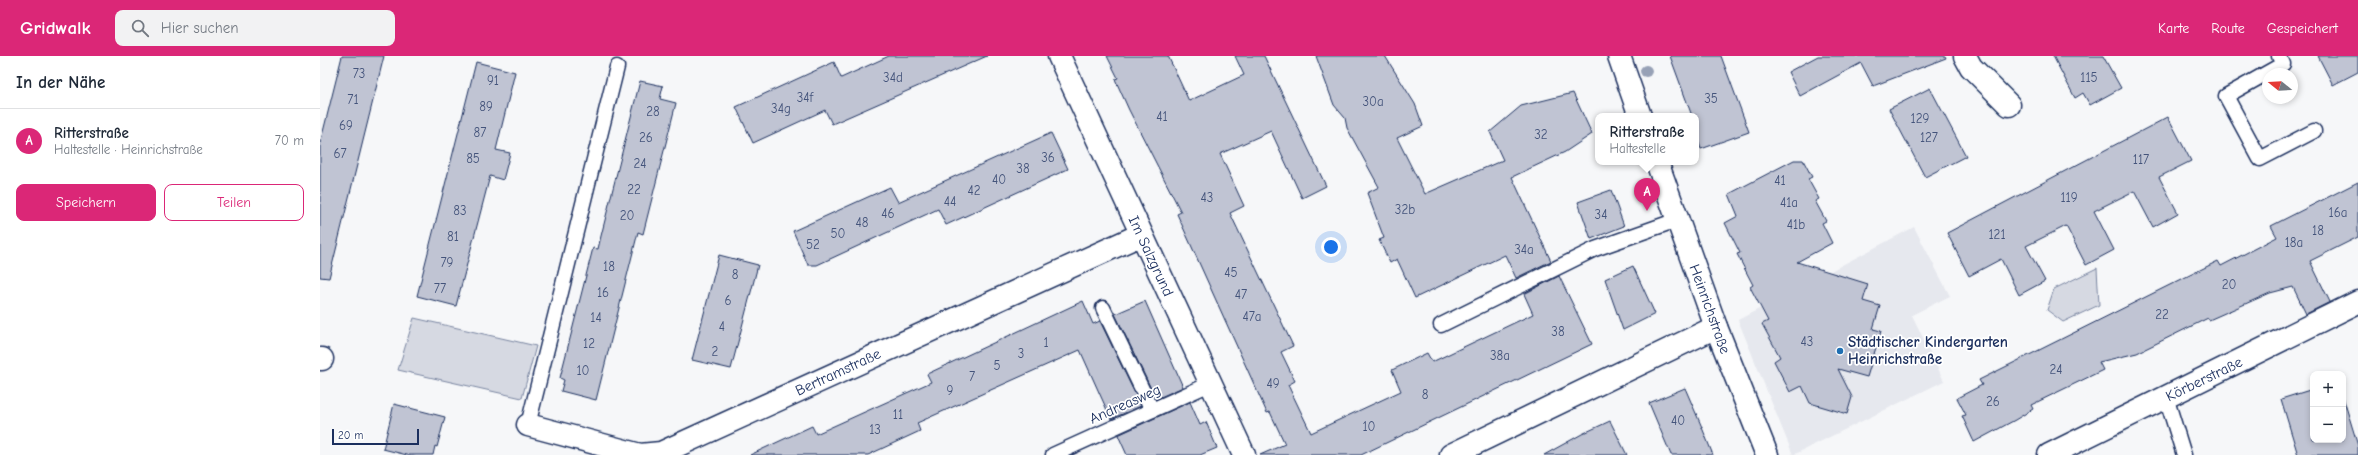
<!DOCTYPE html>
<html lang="de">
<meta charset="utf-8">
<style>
body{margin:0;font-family:"Comic Neue",sans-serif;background:#f2f2f3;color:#1f2937}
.controls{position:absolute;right:12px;bottom:12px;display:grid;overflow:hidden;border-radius:8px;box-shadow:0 2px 6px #0003}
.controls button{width:36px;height:36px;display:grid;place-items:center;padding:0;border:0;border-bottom:1px solid #e0e1e3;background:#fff;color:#1f2937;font:20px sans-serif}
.compass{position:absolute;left:1942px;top:12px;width:36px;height:36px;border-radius:50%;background:#fff;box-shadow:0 2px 6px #0003;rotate:288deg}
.scale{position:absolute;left:12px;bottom:10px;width:87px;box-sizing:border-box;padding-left:4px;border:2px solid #1b2f5e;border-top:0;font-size:11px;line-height:14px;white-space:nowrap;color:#1b2f5e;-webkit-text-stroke:3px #fff;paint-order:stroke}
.you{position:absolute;left:1011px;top:191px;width:14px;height:14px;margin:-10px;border:3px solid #fff;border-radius:50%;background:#1a73e8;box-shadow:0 0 0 6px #1a73e833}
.badge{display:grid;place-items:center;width:26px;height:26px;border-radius:50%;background:#db2777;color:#fff;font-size:13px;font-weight:700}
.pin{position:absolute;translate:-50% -33px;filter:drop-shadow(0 1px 2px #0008)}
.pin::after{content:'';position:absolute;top:21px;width:14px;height:12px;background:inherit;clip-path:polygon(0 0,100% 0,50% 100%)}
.popup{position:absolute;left:1275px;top:57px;width:104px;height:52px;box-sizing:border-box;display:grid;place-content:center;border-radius:8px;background:#fff;filter:drop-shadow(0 1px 3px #0005);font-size:13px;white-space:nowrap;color:#747a83}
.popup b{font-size:15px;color:#1f2937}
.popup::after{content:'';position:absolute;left:50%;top:100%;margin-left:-8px;border:8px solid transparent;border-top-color:#fff}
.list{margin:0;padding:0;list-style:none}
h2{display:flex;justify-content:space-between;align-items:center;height:52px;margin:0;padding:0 16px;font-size:17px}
h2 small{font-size:13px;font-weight:400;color:#747a83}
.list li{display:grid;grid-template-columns:26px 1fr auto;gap:12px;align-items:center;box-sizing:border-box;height:64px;padding:0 16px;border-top:1px solid #e0e1e3}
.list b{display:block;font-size:15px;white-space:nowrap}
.list p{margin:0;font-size:13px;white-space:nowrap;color:#747a83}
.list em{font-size:13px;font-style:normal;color:#747a83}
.actions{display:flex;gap:8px;padding:12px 16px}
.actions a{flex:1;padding:9px 0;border:1px solid #db2777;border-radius:8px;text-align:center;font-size:14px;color:#db2777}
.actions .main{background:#db2777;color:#fff}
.icon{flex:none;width:22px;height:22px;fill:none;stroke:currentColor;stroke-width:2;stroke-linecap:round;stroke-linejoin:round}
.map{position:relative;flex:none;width:2038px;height:399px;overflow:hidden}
header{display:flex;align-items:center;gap:24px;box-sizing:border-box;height:56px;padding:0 20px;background:#db2777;color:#fff}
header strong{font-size:19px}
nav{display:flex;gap:22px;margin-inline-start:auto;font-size:14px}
.search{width:280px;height:36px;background:#f2f2f3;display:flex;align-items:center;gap:10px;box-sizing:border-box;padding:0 14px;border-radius:8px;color:#747a83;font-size:15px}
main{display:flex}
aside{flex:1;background:#fff}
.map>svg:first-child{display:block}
</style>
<header>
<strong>Gridwalk</strong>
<div class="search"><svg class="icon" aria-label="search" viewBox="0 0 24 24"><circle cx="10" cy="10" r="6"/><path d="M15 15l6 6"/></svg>Hier suchen</div>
<nav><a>Karte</a><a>Route</a><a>Gespeichert</a></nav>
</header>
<main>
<aside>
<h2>In der Nähe<small></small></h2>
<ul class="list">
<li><span class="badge">A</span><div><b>Ritterstraße</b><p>Haltestelle · Heinrichstraße</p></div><em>70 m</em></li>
</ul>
<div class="actions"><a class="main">Speichern</a><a>Teilen</a></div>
</aside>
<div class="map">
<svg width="2038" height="399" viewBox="0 0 2038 399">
<rect width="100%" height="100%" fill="#f6f7f9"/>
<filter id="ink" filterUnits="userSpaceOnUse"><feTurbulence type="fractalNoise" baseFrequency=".025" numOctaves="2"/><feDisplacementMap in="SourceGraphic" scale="8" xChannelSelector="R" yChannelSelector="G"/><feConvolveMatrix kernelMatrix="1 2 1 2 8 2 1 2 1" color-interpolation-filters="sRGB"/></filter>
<g filter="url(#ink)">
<!-- built -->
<polygon fill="#e6e8ee" points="1594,171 1630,240 1592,259 1624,325 1473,399 1418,264"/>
<!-- green -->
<g fill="#d6d9e2" stroke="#7884a0">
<polygon points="1777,212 1779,249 1743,266 1727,254 1734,233"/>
<polygon points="94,262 216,290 202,342 78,314"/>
</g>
<!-- building -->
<g fill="#c0c4d3" stroke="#1b2f5e">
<polygon points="22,0 64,0 9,222 0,221 0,88"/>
<polygon points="569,0 667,0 512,68 505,54 433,87 416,51 514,6 521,22"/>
<polygon points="787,0 848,0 869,45 924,19 915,0 944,0 1006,130 982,142 951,75 900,98 924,150 910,157 973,290 961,296 975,325 968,329 991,377 1081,335 1072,314 1107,297 1112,306 1213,258 1204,238 1239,220 1272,288 1041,399 940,399 965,388 950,356 947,357 938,337 857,158 861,156 809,54 795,23 798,22"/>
<polygon points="996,0 1065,0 1095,48 1103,70 1077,82 1105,138 1183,104 1170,76 1201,50 1253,37 1272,78 1245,96 1192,121 1231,205 1196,222 1185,199 1095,242 1077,203 1070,207 1059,184 1064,182 1047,137 1059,131 1027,72 1025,62 1014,49"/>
<polygon points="1350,0 1401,0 1429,76 1381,93 1376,79 1376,60 1372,60"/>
<polygon points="1498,0 1625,0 1626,2 1553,30 1541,7 1480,40 1468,16"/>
<polygon points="1733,0 1783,0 1801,32 1770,49 1763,37 1755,42"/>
<polygon points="1998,0 2038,0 2038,16 2013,29"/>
<polygon points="156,6 195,16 176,94 190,97 183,124 170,120 136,250 97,240"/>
<polygon points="320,25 343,30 340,43 356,47 323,178 318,176 276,344 241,335 244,324 240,322 273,192 278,193 281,180"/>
<polygon points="1610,32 1646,100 1605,121 1569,53"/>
<polygon points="1848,61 1871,105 1839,121 1858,157 1833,171 1814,135 1774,155 1794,194 1766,209 1746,170 1706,190 1725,225 1699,239 1681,203 1649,220 1627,177"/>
<polygon points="731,77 748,113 626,169 618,153 497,209 488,209 473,175 570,131 578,146"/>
<polygon points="1474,104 1483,104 1492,121 1488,123 1499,143 1495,145 1506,165 1502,167 1512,187 1477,206 1548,228 1543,245 1560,250 1553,273 1561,275 1547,321 1518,313 1532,341 1527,358 1490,347 1482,330 1470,336 1454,305 1460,301 1442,268 1448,265 1430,231 1433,229 1417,198 1420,197 1405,167 1418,160 1409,138"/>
<polygon points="2038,126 2038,181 1990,205 2010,246 1986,258 1973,231 1950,237 1889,264 1888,262 1817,297 1779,306 1783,314 1711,349 1713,353 1695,364 1654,386 1642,360 1646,359 1637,342 1662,329 1659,324 1898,205 1901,210 1957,181 1951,170"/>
<polygon points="1291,134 1304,170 1271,183 1258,146"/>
<polygon points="399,199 438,209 411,313 372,304"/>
<polygon points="1313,210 1335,258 1303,274 1285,223"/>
<polygon points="763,245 773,268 780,265 821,350 791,363 760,294 597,367 600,375 548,399 430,399 492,370 496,378 611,326 607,318"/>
<polygon points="825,245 863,331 836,343 795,258"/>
<polygon points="1365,332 1381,369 1393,399 1351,399 1329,347"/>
<polygon points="1993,333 1993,384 2023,384 2023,341 2038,390 2038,399 1978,399 1961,343"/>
<polygon points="870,346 880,369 886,366 897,392 880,399 807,399 798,379"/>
<polygon points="74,348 125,361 117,391 115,390 113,399 87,399 63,393"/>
<polygon points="1290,365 1307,399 1224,399 1262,378"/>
</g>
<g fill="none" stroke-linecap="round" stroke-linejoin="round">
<!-- service casing -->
<g stroke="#1b2f5e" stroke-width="17">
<g id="service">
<polyline points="1959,0 1963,8 1906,40 1940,103 1994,75"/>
<polyline points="783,252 832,354"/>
<polyline points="1121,269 1275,193 1357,164"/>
<polyline points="1846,341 1864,399"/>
<polyline points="208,369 297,11"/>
<polyline points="733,399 892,327"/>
</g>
</g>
<!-- minor casing -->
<g stroke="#1b2f5e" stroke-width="25">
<g id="minor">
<polyline points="739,0 924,399"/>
<polyline points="1299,0 1320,60"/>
<polyline points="1645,0 1651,11 1689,49"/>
<polyline points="1337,106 1396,271 1447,399"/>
<polyline points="0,303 2,303"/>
<polyline points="208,369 320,399 341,397 820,179"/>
<polyline points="1131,399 1396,271"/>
<polyline points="1729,399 2038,246"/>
</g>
</g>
<!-- service -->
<use href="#service" stroke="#fff" stroke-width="14"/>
<!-- minor -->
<use href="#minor" stroke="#fff" stroke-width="22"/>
</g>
<!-- trees -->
<circle fill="#97a1b6" cx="1326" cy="15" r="6"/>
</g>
<!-- markers -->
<circle fill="#1f6fb2" stroke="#fff" stroke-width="1.5" cx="1520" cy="295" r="4"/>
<g text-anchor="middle" stroke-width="3.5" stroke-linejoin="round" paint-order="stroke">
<!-- number labels -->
<g font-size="13" fill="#44547b">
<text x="39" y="22">73</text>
<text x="573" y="26">34d</text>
<text x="1769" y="26">115</text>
<text x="173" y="29">91</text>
<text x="485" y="46">34f</text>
<text x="1391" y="47">35</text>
<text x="33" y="48">71</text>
<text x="1053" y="50">30a</text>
<text x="166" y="55">89</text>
<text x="461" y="57">34g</text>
<text x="333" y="60">28</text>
<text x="842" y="65">41</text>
<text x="1600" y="67">129</text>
<text x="26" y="74">69</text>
<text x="160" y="81">87</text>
<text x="1221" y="83">32</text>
<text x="326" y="86">26</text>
<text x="1609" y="86">127</text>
<text x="20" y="102">67</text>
<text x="728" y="106">36</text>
<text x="153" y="107">85</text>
<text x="1821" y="108">117</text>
<text x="320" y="112">24</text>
<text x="703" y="117">38</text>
<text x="679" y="128">40</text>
<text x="1460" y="129">41</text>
<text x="314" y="138">22</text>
<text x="654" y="139">42</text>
<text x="887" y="146">43</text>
<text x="1749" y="146">119</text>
<text x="630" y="150">44</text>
<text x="1469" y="151">41a</text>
<text x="1085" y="158">32b</text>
<text x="140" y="159">83</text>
<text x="2018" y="161">16a</text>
<text x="568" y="162">46</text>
<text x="1281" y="163">34</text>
<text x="307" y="164">20</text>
<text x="542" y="171">48</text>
<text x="1476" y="173">41b</text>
<text x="1998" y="179">18</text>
<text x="518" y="182">50</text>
<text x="1677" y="183">121</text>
<text x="133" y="185">81</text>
<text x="1974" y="191">18a</text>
<text x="493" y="193">52</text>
<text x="1204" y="198">34a</text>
<text x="127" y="211">79</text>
<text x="289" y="215">18</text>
<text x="911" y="221">45</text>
<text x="415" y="223">8</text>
<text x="1909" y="233">20</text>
<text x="120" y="237">77</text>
<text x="283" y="241">16</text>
<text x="921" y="243">47</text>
<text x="408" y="249">6</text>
<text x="1842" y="263">22</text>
<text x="932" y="265">47a</text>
<text x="276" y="266">14</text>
<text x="402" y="275">4</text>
<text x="1238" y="280">38</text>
<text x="1487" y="290">43</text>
<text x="726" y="291">1</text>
<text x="269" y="292">12</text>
<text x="395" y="300">2</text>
<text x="701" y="302">3</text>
<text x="1180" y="304">38a</text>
<text x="677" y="314">5</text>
<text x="1736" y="318">24</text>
<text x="263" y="319">10</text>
<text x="652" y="325">7</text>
<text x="953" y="332">49</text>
<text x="630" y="339">9</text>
<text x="1105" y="343">8</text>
<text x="1673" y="350">26</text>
<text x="578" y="363">11</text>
<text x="1358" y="369">40</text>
<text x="1049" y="375">10</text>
<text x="555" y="378">13</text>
</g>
<!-- street labels -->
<g font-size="15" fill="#1b2f5e" stroke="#fff">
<text transform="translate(831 200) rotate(65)" y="5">Im Salzgrund</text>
<text transform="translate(1390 253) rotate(70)" y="5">Heinrichstraße</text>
<text transform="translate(518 316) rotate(-25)" y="5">Bertramstraße</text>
<text transform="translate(1884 323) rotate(-26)" y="5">Körberstraße</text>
<text transform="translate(805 348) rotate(-24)" y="5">Andreasweg</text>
</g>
<!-- poi labels -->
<g font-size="15" font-weight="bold" fill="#1b2f5e" stroke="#fff" text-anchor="start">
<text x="1528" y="291">Städtischer Kindergarten<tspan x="1528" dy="17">Heinrichstraße</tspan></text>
</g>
</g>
</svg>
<div class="controls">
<button>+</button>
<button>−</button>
</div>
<svg class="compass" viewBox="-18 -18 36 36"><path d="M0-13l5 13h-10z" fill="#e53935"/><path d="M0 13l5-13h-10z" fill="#747a83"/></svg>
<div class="scale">20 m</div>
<div class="you"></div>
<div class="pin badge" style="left:1327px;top:155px">A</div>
<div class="popup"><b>Ritterstraße</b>Haltestelle</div>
</div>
</main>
